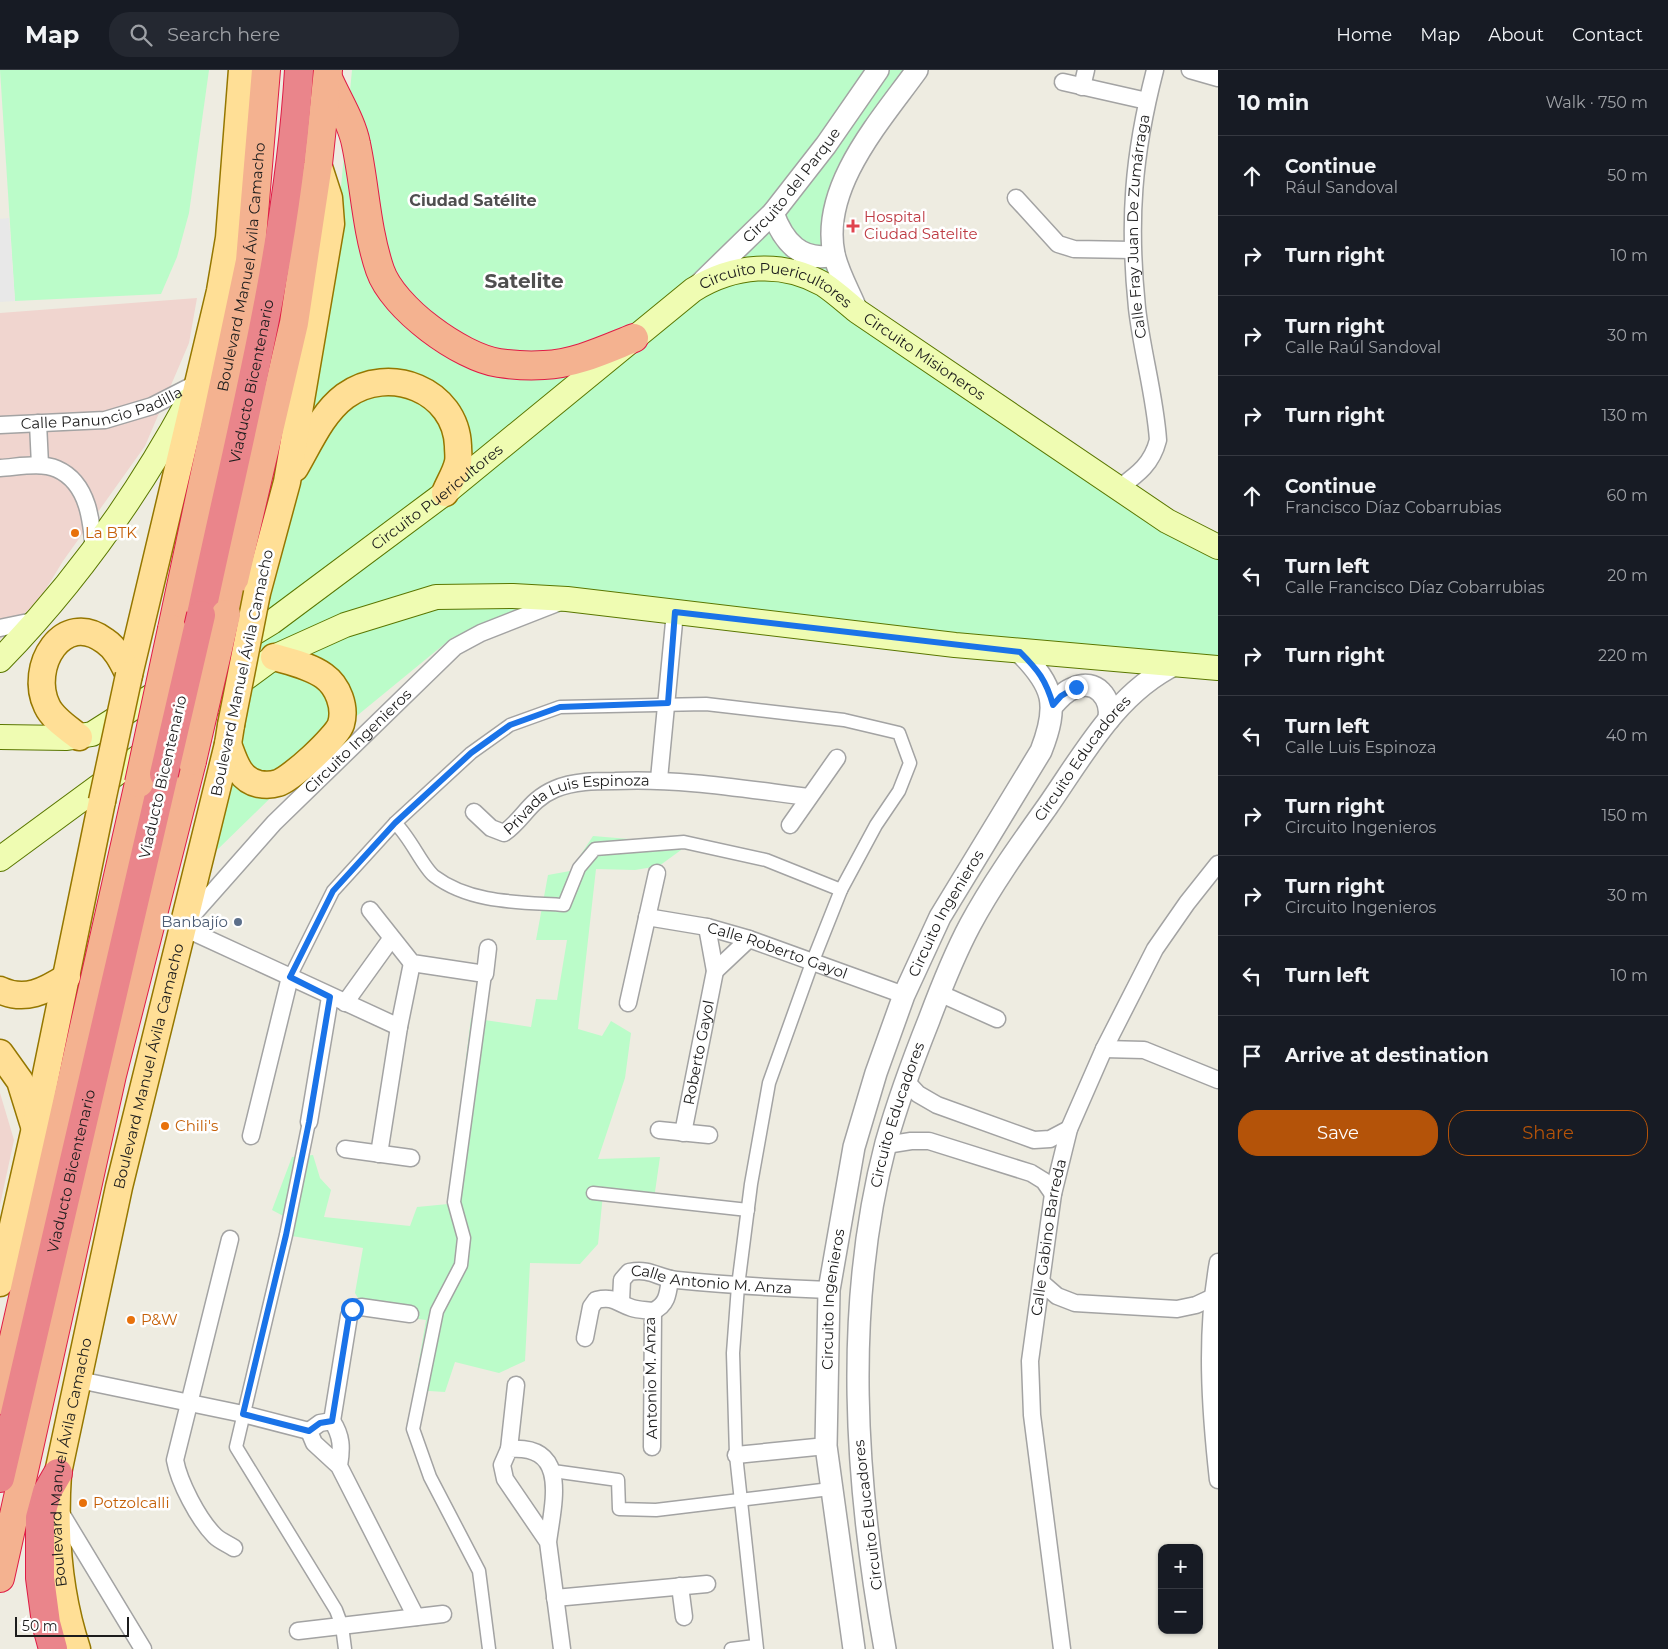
<!DOCTYPE html>
<meta charset="utf-8">
<style>
body{margin:0;font-family:Montserrat,sans-serif;background:#242831;color:#f1f3f6}
.controls{position:absolute;right:15px;bottom:15px;display:grid;overflow:hidden;border-radius:10px;box-shadow:0 1px 4px #0004}
.controls button{width:45px;height:45px;display:grid;place-items:center;padding:0;border:0;border-bottom:1px solid #363941;background:#171b24;color:#f1f3f6;font:25px sans-serif}
.scale{position:absolute;left:15px;bottom:12px;width:114px;box-sizing:border-box;padding-left:5px;border:2px solid #1c1c1c;border-top:0;font-size:14px;line-height:18px;white-space:nowrap;color:#1c1c1c;-webkit-text-stroke:4px #fff;paint-order:stroke}
.stop{position:absolute;width:15px;height:15px;margin:-11px;border:4px solid #1a73e8;border-radius:50%;background:#fff}
.stop.end{background:#1a73e8;border-color:#fff;box-shadow:0 1px 5px #0008}
.list{margin:0;padding:0;list-style:none}
h2{display:flex;justify-content:space-between;align-items:center;height:65px;margin:0;padding:0 20px;font-size:21px}
h2 small{font-size:16px;font-weight:400;color:#9ea1a6}
.list li{display:grid;grid-template-columns:32px 1fr auto;gap:15px;align-items:center;box-sizing:border-box;height:80px;padding:0 20px;border-top:1px solid #363941}
.list b{display:block;font-size:19px;white-space:nowrap}
.list p{margin:0;font-size:16px;white-space:nowrap;color:#9ea1a6}
.list em{font-size:16px;font-style:normal;color:#9ea1a6}
.actions{display:flex;gap:10px;padding:15px 20px}
.actions a{flex:1;padding:11px 0;border:1px solid #b45309;border-radius:20px;text-align:center;font-size:18px;color:#b45309}
.actions .main{background:#b45309;color:#fff}
.icon{flex:none;width:28px;height:28px;fill:none;stroke:currentColor;stroke-width:2;stroke-linecap:round;stroke-linejoin:round}
.map{position:relative;flex:none;width:1218px;height:1579px;overflow:hidden}
header{display:flex;align-items:center;gap:30px;box-sizing:border-box;height:70px;padding:0 25px;background:#171b24;border-bottom:1px solid #363941}
header strong{font-size:24px}
nav{display:flex;gap:28px;margin-inline-start:auto;font-size:18px}
.search{width:350px;height:45px;background:#242831;display:flex;align-items:center;gap:12px;box-sizing:border-box;padding:0 18px;border-radius:20px;color:#9ea1a6;font-size:19px}
main{display:flex}
aside{flex:1;background:#171b24}
.map>svg:first-child{display:block}
</style>
<header>
<strong>Map</strong>
<div class="search"><svg class="icon" aria-label="search" viewBox="0 0 24 24"><circle cx="10" cy="10" r="6"/><path d="M15 15l6 6"/></svg>Search here</div>
<nav><a>Home</a><a>Map</a><a>About</a><a>Contact</a></nav>
</header>
<main>
<div class="map">
<svg width="1218" height="1579" viewBox="0 0 1218 1579">
<rect width="100%" height="100%" fill="#eeece1"/>
<!-- commercial -->
<g fill="#f0d5cf">
<polygon points="197,228 189,273 145,376 63,491 41,527 0,569 0,243"/>
<polygon points="0,1023 14,1070 0,1135"/>
</g>
<!-- park -->
<g fill="#bbfcc9">
<polygon points="0,0 209,0 189,143 177,187 161,224 15,231"/>
<polygon points="352,0 910,0 830,134 856,243 1218,480 1218,599 599,533 453,567 342,658 216,781 298,381 337,159"/>
<polygon points="593,766 677,773 681,780 659,796 635,800 596,799 578,959 602,966 611,951 631,963 625,1008 598,1089 660,1087 654,1129 603,1124 598,1174 580,1194 530,1193 525,1291 499,1303 455,1292 445,1322 414,1320 426,1250 366,1242 355,1223 363,1178 286,1165 289,1149 272,1140 292,1087 313,1085 320,1108 331,1120 324,1147 410,1156 417,1137 448,1134 471,948 531,957 536,929 557,930 567,870 536,870 548,805 570,801"/>
</g>
<!-- parking -->
<polygon fill="#e8e8e8" points="9,148 15,231 0,232 0,149"/>
<g fill="none" stroke-linecap="round" stroke-linejoin="round">
<!-- pedestrian casing -->
<g stroke="#a3a3a3" stroke-width="15">
<g id="pedestrian">
<path d="M395 753C411 768 422 796 434 806 471 834 521 832 564 835L579 798 595 779 684 772 766 790 841 820"/>
<polyline points="485,904 454,1132 464,1168 461,1195 437,1241 413,1359 430,1407 479,1501 489,1579"/>
<polyline points="290,907 333,821 395,753 471,683 510,655 560,637 706,634 844,650 899,663 910,693 899,721 876,755 841,820 812,893 769,1013 751,1114 738,1216 733,1283 736,1385 757,1579"/>
<polyline points="309,1052 286,1165 236,1377 336,1540 342,1556 345,1579"/>
<polyline points="593,1123 748,1140"/>
<polyline points="553,1401 618,1410 619,1439 656,1440 830,1419"/>
<polyline points="731,1579 755,1576"/>
</g>
</g>
<!-- minor casing -->
<g stroke="#a3a3a3" stroke-width="19">
<g id="minor">
<polyline points="1190,0 1218,8"/>
<polyline points="1063,12 1147,31"/>
<polyline points="1082,17 1086,0"/>
<polyline points="1016,128 1058,174 1074,179 1132,180"/>
<polyline points="38,353 40,395"/>
<path id="s1" d="M0 355 105 350 152 336 199 312"/>
<path d="M0 398C18 397 41 392 57 399 89 413 92 453 94 483"/>
<path id="s2" d="M1119 418C1138 404 1152 394 1158 370 1155 326 1142 282 1137 238 1128 151 1133 85 1155 0"/>
<polyline points="0,558 38,550"/>
<polyline points="659,709 675,542"/>
<path id="s3" d="M474 742 491 758 504 763C524 749 529 730 555 719 574 711 595 711 615 711 680 708 744 719 809 727"/>
<polyline points="790,755 837,688"/>
<polyline points="370,840 412,893 485,904 488,878"/>
<path id="s4" d="M647 847 707 857 749 869 904 925"/>
<polyline points="715,901 749,869"/>
<polyline points="939,923 997,949"/>
<polyline points="345,933 391,869"/>
<polyline points="628,933 657,803"/>
<path id="s5" d="M399 957 182 857 274 753 455 577 481 563 560 532"/>
<polyline points="1104,979 1144,980 1218,1010"/>
<polyline points="905,1010 918,1024 937,1035 1034,1070 1050,1069 1069,1059"/>
<polyline points="309,1052 330,927"/>
<polyline points="659,1060 709,1065"/>
<path id="s6" d="M683 1063 715 901 707 857"/>
<polyline points="251,1066 290,907"/>
<polyline points="886,1075 911,1071 929,1071 1031,1103 1044,1111 1053,1124"/>
<polyline points="345,1079 411,1088"/>
<polyline points="379,1084 399,957 412,893"/>
<path d="M230 1169 175 1390C179 1412 198 1449 215 1466 220 1471 228 1474 234 1478"/>
<path d="M1218 1192C1205 1264 1210 1338 1218 1410"/>
<polyline points="1042,1213 1057,1226 1075,1233 1177,1239 1196,1235 1211,1228"/>
<path id="s7" d="M621 1231 622 1210 629 1202C652 1198 657 1208 677 1210 728 1215 778 1218 829 1220"/>
<path d="M653 1241C667 1235 668 1224 670 1209"/>
<path d="M585 1268 591 1237 596 1230C615 1226 616 1233 632 1238 638 1240 646 1240 653 1241L652 1377"/>
<polyline points="79,1310 243,1344 309,1361"/>
<polyline points="332,1351 349,1246 352,1239 361,1237 410,1244"/>
<polyline points="509,1379 516,1315"/>
<polyline points="736,1385 826,1376"/>
<path d="M339 1396C342 1378 342 1366 332 1351L320 1353 309 1361 314 1373 339 1396 416 1547"/>
<polyline points="59,1440 143,1579"/>
<path d="M548 1472C553 1433 570 1374 509 1379L502 1395 505 1409 548 1472 562 1579"/>
<polyline points="680,1516 684,1547"/>
<polyline points="555,1528 707,1514"/>
<polyline points="298,1561 443,1544"/>
<path id="s8" d="M1062 1579 1032 1345 1030 1291 1053 1124 1069 1059 1104 979 1155 879 1187 833 1218 794"/>
</g>
</g>
<!-- tertiary casing -->
<g stroke="#a3a3a3" stroke-width="24">
<g id="tertiary">
<path d="M773 143C783 171 801 193 834 185"/>
<path id="s9" d="M700 214 773 143 826 75 878 0"/>
<path d="M857 241C850 223 838 203 834 184 820 117 881 50 917 0"/>
<path d="M1053 635C1059 628 1065 621 1074 618 1096 608 1112 628 1109 649"/>
<path id="s10" d="M854 1579 826 1376 829 1220 854 1077 876 1003 904 925 940 847 1041 681C1059 635 1054 616 1020 582"/>
<path id="s11" d="M885 1579C855 1413 843 1237 886 1073 898 1031 913 990 929 950 941 918 954 885 970 855 992 814 1020 775 1047 737 1084 684 1116 623 1176 594"/>
</g>
</g>
<!-- secondary casing -->
<g stroke="#5a7700" stroke-width="26">
<g id="secondary">
<path id="s12" d="M236 574 272 552 445 423 693 220C733 195 781 190 823 214 835 222 846 232 857 241L1167 451 1218 477"/>
<path d="M0 590C76 512 137 426 189 330"/>
<polyline points="196,645 274,587 345,555 436,527 513,526 567,529 955,575 1218,598"/>
<polyline points="0,667 67,668 92,664 169,615"/>
<polyline points="0,789 155,675"/>
</g>
</g>
<!-- primary casing -->
<g stroke="#957700" stroke-width="29">
<g id="primary">
<path d="M295 398C309 374 322 343 345 326 389 294 456 320 458 376 458 381 459 387 458 392 456 402 449 413 445 423"/>
<polyline points="257,523 287,412 331,154 329,128 318,94"/>
<polyline points="129,605 220,221 229,168 242,0"/>
<path d="M79 667C68 658 53 649 47 636 28 597 63 539 105 571 117 579 123 593 129 605"/>
<path d="M228 674C234 690 239 710 259 714 265 715 272 715 278 713 291 709 337 667 341 654 346 637 338 616 324 606 310 596 291 592 274 587"/>
<path d="M0 920C25 932 45 921 67 907"/>
<polyline points="0,983 20,1011 34,1056"/>
<polyline points="0,1213 35,1058 102,731"/>
<path id="s13" d="M77 1579C58 1522 54 1463 58 1403L119 1117 228 674 231 655"/>
</g>
</g>
<!-- trunk casing -->
<g stroke="#df1c46" stroke-width="30">
<g id="trunk">
<path d="M328 8C337 29 352 52 356 74 365 116 366 159 380 200 393 238 460 287 499 293 513 295 530 296 544 295 575 294 606 279 634 268"/>
<polyline points="226,544 294,253 318,94 328,0"/>
<path id="s14" d="M172 559 250 191 266 0"/>
<polyline points="0,1330 139,713"/>
<polyline points="0,1508 112,1005 192,691"/>
</g>
</g>
<!-- motorway casing -->
<g stroke="#df1c46" stroke-width="30">
<g id="motorway">
<path id="s15" d="M201 545C239 365 288 184 299 0"/>
<path id="s16" d="M0 1408 164 704"/>
<polyline points="53,1579 46,1553 40,1508 40,1448 47,1422 58,1403"/>
</g>
</g>
<!-- pedestrian -->
<use href="#pedestrian" stroke="#fff" stroke-width="12"/>
<!-- minor -->
<use href="#minor" stroke="#fff" stroke-width="16"/>
<!-- tertiary -->
<use href="#tertiary" stroke="#fff" stroke-width="21"/>
<!-- secondary -->
<use href="#secondary" stroke="#effcb2" stroke-width="24"/>
<!-- primary -->
<use href="#primary" stroke="#ffdf96" stroke-width="26"/>
<!-- trunk -->
<use href="#trunk" stroke="#f4b290" stroke-width="28"/>
<!-- motorway -->
<use href="#motorway" stroke="#ea858b" stroke-width="28"/>
<!-- primary-bridge casing -->
<g stroke="#957700" stroke-width="29" stroke-linecap="butt">
<g id="primary-bridge">
<polyline points="231,655 257,523"/>
<polyline points="102,731 129,605"/>
</g>
</g>
<!-- trunk-bridge casing -->
<g stroke="#df1c46" stroke-width="30" stroke-linecap="butt">
<g id="trunk-bridge">
<polyline points="192,691 226,544"/>
<polyline points="139,713 172,559"/>
</g>
</g>
<!-- motorway-bridge casing -->
<g stroke="#df1c46" stroke-width="30" stroke-linecap="butt">
<polyline id="motorway-bridge" points="164,704 201,545"/>
</g>
<!-- primary-bridge -->
<use href="#primary-bridge" stroke="#ffdf96" stroke-width="26"/>
<!-- trunk-bridge -->
<use href="#trunk-bridge" stroke="#f4b290" stroke-width="28"/>
<!-- motorway-bridge -->
<use href="#motorway-bridge" stroke="#ea858b" stroke-width="28"/>
</g>
<g fill="none" stroke-linecap="round" stroke-linejoin="round">
<!-- route -->
<path stroke="#1a73e8" stroke-width="6" d="M352 1239 349 1246 332 1351 320 1353 309 1361 243 1344 286 1165 309 1052 330 927 290 907 333 821 395 753 471 683 510 655 560 637 668 633 675 542 1020 582C1038 600 1046 610 1053 635L1061 626 1076 617"/>
</g>
<!-- markers -->
<path fill="#e0444e" stroke="#fff" stroke-width="2" d="M850.5 148.5h5v5h5v5h-5v5h-5v-5h-5v-5h5z"/>
<g fill="#e8710a" stroke="#fff" stroke-width="2">
<circle cx="75" cy="463" r="5"/>
<circle cx="165" cy="1056" r="5"/>
<circle cx="131" cy="1250" r="5"/>
<circle cx="83" cy="1433" r="5"/>
</g>
<circle fill="#5c6f8a" stroke="#fff" stroke-width="2" cx="238" cy="852" r="5"/>
<g text-anchor="middle" stroke-width="5" stroke-linejoin="round" paint-order="stroke">
<!-- street labels -->
<g font-size="15" fill="#1c1c1c" stroke="#fff">
<text dy="5" stroke="none"><textPath href="#s9" startOffset="135">Circuito del Parque</textPath></text>
<text dy="5" stroke="none"><textPath href="#s2" startOffset="279">Calle Fray Juan De Zumárraga</textPath></text>
<text dy="5" stroke="none"><textPath href="#s14" startOffset="369">Boulevard Manuel Ávila Camacho</textPath></text>
<text dy="5" stroke="none"><textPath href="#s12" startOffset="668">Circuito Puericultores</textPath></text>
<text dy="5" stroke="none"><textPath href="#s12" startOffset="840">Circuito Misioneros</textPath></text>
<text dy="5" stroke="none"><textPath href="#s15" startOffset="239">Viaducto Bicentenario</textPath></text>
<text dy="5" stroke="none"><textPath href="#s1" startOffset="104">Calle Panuncio Padilla</textPath></text>
<text dy="5" stroke="none"><textPath href="#s12" startOffset="249">Circuito Puericultores</textPath></text>
<text transform="translate(242 603) rotate(-78)" y="5">Boulevard Manuel Ávila Camacho</text>
<text dy="5" stroke="none"><textPath href="#s5" startOffset="495">Circuito Ingenieros</textPath></text>
<text dy="5" stroke="none"><textPath href="#s11" startOffset="945">Circuito Educadores</textPath></text>
<text transform="translate(163 707) rotate(-77)" y="5">Viaducto Bicentenario</text>
<text dy="5" stroke="none"><textPath href="#s3" startOffset="120">Privada Luis Espinoza</textPath></text>
<text dy="5" stroke="none"><textPath href="#s10" startOffset="758">Circuito Ingenieros</textPath></text>
<text dy="5" stroke="none"><textPath href="#s4" startOffset="135">Calle Roberto Gayol</textPath></text>
<text dy="5" stroke="none"><textPath href="#s6" startOffset="82">Roberto Gayol</textPath></text>
<text dy="5" stroke="none"><textPath href="#s13" startOffset="595">Boulevard Manuel Ávila Camacho</textPath></text>
<text dy="5" stroke="none"><textPath href="#s11" startOffset="540">Circuito Educadores</textPath></text>
<text dy="5" stroke="none"><textPath href="#s16" startOffset="315">Viaducto Bicentenario</textPath></text>
<text dy="5" stroke="none"><textPath href="#s8" startOffset="415">Calle Gabino Barreda</textPath></text>
<text dy="5" stroke="none"><textPath href="#s7" startOffset="115">Calle Antonio M. Anza</textPath></text>
<text dy="5" stroke="none"><textPath href="#s10" startOffset="352">Circuito Ingenieros</textPath></text>
<text transform="translate(651 1308) rotate(-91)" y="5">Antonio M. Anza</text>
<text dy="5" stroke="none"><textPath href="#s13" startOffset="190">Boulevard Manuel Ávila Camacho</textPath></text>
<text transform="translate(868 1445) rotate(-97)" y="5">Circuito Educadores</text>
</g>
<!-- health labels -->
<g font-size="15" fill="#be3a42" stroke="#fff" text-anchor="start">
<text x="864" y="152">Hospital<tspan x="864" dy="17">Ciudad Satelite</tspan></text>
</g>
<!-- food labels -->
<g font-size="15" fill="#c56008" stroke="#fff" text-anchor="start">
<text x="85" y="468">La BTK</text>
<text x="175" y="1061">Chili's</text>
<text x="141" y="1255">P&amp;W</text>
<text x="93" y="1438">Potzolcalli</text>
</g>
<!-- service labels -->
<g font-size="15" fill="#4e5e75" stroke="#fff" text-anchor="end">
<text x="228" y="857">Banbajío</text>
</g>
<!-- neighbourhood labels -->
<g font-size="16" font-weight="bold" fill="#4f4f4f" stroke="#fff">
<text x="473" y="136">Ciudad Satélite</text>
</g>
<!-- district labels -->
<g font-size="20" font-weight="bold" fill="#4f4f4f" stroke="#fff">
<text x="524" y="218">Satelite</text>
</g>
</g>
</svg>
<div class="controls">
<button>+</button>
<button>−</button>
</div>
<div class="scale">50 m</div>
<div class="stop" style="left:352px;top:1239px"></div>
<div class="stop end" style="left:1076px;top:617px"></div>
</div>
<aside>
<h2>10 min<small>Walk · 750 m</small></h2>
<ul class="list">
<li><svg class="icon" aria-label="ahead" viewBox="0 0 24 24"><path d="M12 20V5M6 11l6-6 6 6"/></svg><div><b>Continue</b><p>Rául Sandoval</p></div><em>50 m</em></li>
<li><svg class="icon" aria-label="right" viewBox="0 0 24 24"><path d="M7 20v-9h11M14 6l5 5-5 5"/></svg><div><b>Turn right</b></div><em>10 m</em></li>
<li><svg class="icon" aria-label="right" viewBox="0 0 24 24"><path d="M7 20v-9h11M14 6l5 5-5 5"/></svg><div><b>Turn right</b><p>Calle Raúl Sandoval</p></div><em>30 m</em></li>
<li><svg class="icon" aria-label="right" viewBox="0 0 24 24"><path d="M7 20v-9h11M14 6l5 5-5 5"/></svg><div><b>Turn right</b></div><em>130 m</em></li>
<li><svg class="icon" aria-label="ahead" viewBox="0 0 24 24"><path d="M12 20V5M6 11l6-6 6 6"/></svg><div><b>Continue</b><p>Francisco Díaz Cobarrubias</p></div><em>60 m</em></li>
<li><svg class="icon" aria-label="left" viewBox="0 0 24 24"><path d="M17 20v-9H6M10 6l-5 5 5 5"/></svg><div><b>Turn left</b><p>Calle Francisco Díaz Cobarrubias</p></div><em>20 m</em></li>
<li><svg class="icon" aria-label="right" viewBox="0 0 24 24"><path d="M7 20v-9h11M14 6l5 5-5 5"/></svg><div><b>Turn right</b></div><em>220 m</em></li>
<li><svg class="icon" aria-label="left" viewBox="0 0 24 24"><path d="M17 20v-9H6M10 6l-5 5 5 5"/></svg><div><b>Turn left</b><p>Calle Luis Espinoza</p></div><em>40 m</em></li>
<li><svg class="icon" aria-label="right" viewBox="0 0 24 24"><path d="M7 20v-9h11M14 6l5 5-5 5"/></svg><div><b>Turn right</b><p>Circuito Ingenieros</p></div><em>150 m</em></li>
<li><svg class="icon" aria-label="right" viewBox="0 0 24 24"><path d="M7 20v-9h11M14 6l5 5-5 5"/></svg><div><b>Turn right</b><p>Circuito Ingenieros</p></div><em>30 m</em></li>
<li><svg class="icon" aria-label="left" viewBox="0 0 24 24"><path d="M17 20v-9H6M10 6l-5 5 5 5"/></svg><div><b>Turn left</b></div><em>10 m</em></li>
<li><svg class="icon" aria-label="arrive" viewBox="0 0 24 24"><path d="M6 21V4h12l-3 4 3 4H6"/></svg><div><b>Arrive at destination</b></div></li>
</ul>
<div class="actions"><a class="main">Save</a><a>Share</a></div>
</aside>
</main>
